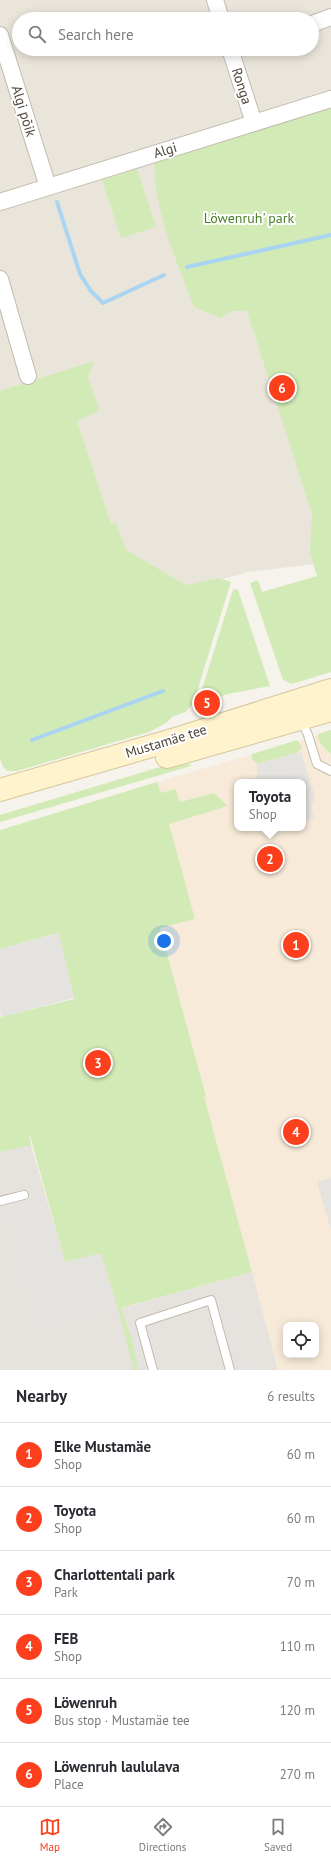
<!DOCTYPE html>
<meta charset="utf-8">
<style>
body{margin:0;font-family:"PT Sans",sans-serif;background:#f7f7f7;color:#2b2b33}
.controls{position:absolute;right:12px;bottom:12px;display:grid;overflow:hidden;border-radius:8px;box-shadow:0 2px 10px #0003}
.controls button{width:36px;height:36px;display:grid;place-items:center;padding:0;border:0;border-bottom:1px solid #e1e1e2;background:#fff;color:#2b2b33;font:20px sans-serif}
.you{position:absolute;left:164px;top:941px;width:14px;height:14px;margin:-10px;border:3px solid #fff;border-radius:50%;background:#1a73e8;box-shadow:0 0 0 6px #1a73e833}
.badge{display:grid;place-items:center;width:26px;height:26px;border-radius:50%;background:#fc3f1d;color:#fff;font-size:13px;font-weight:700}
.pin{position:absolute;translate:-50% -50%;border:2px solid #fff;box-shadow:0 1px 4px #0006}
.popup{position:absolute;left:234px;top:779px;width:72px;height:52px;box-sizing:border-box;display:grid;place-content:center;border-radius:8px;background:#fff;filter:drop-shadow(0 1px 3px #0005);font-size:13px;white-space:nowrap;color:#7c7c81}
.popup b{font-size:15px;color:#2b2b33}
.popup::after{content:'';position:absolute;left:50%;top:100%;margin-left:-8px;border:8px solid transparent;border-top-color:#fff}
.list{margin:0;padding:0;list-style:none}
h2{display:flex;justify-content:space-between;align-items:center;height:52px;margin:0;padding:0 16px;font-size:17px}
h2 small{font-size:13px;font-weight:400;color:#7c7c81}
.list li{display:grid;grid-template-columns:26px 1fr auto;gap:12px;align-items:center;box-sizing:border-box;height:64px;padding:0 16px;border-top:1px solid #e1e1e2}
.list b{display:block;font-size:15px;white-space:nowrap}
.list p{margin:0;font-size:13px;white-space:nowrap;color:#7c7c81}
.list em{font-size:13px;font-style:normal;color:#7c7c81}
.icon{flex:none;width:22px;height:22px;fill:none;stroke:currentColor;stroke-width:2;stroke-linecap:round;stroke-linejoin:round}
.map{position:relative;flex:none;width:331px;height:1370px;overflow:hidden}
.search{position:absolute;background:#fff;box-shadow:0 2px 10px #0003;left:12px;right:12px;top:12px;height:44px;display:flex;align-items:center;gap:10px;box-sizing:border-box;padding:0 14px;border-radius:22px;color:#7c7c81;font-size:15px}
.sheet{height:436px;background:#fff}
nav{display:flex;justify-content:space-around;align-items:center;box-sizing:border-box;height:56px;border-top:1px solid #e1e1e2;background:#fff;font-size:11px;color:#7c7c81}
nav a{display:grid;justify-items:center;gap:2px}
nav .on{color:#fc3f1d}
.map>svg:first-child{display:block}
</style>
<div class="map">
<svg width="331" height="1370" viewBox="0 0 331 1370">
<rect width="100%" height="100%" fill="#f6f3ec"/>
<!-- residential -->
<path fill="#eae5da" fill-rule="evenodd" d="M0 0H331V562L248 572 0 642ZM19 19H312V49H19Z"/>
<!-- commercial -->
<path fill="#f7ead8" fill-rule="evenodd" d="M331 732V1370H278L203 1096 206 1095 160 928 195 919 168 824 227 806 214 793 180 802 161 793 157 782ZM237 782H303V828H237ZM286 1325H316V1355H286Z"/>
<!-- industrial -->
<polygon fill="#e6e2dd" points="29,1138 65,1262 101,1252 119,1309 252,1272 278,1370 0,1370 0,1145"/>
<!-- green -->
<g fill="#d2eab5">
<path d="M331 105V672L292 684 283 680 250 583 258 580 262 592 317 576 310 553 312 514 247 311H232L220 318 194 307C177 261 153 211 155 162Z"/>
<polygon points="137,169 156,227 121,238 102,180"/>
<polygon points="94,361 88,377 99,409 93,414 77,421 111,524 116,523 126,550 184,584 189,585 218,578 231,582 193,704 185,712 172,717 166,723 149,732 17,771 7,771 2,765 0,758 0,391"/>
<polygon points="235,589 238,590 270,686 228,694 201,703 198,702 233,590"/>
<path d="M331 730V754C325 748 317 743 318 734Z"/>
<polygon points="297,740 302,748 296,753 257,764 252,759 252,754"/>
<polygon points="191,764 191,766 0,822 0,815 160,767"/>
<polygon points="157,782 161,793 175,789 180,802 214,793 228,806 169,824 195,919 160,928 206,1096 204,1097 252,1272 121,1308 132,1340 138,1370 134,1370 118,1309 101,1253 65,1262 30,1136 29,1135 31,1145 0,1152 0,1017 74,999 58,933 0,949 0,830"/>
</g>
<!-- parking -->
<g fill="#e5e3e0">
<polygon points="301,752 315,797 311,808 314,818 303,821 303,782 257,781 257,764"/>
<polygon points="59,933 74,998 1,1017 0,1011 0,949"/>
<polygon points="331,1178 331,1230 317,1182"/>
<polygon points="44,1197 63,1266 99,1256 110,1309 39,1328 9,1207"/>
<polygon points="227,1307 245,1370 238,1370 222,1309"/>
<polygon points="138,1338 147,1370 140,1370 132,1340"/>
</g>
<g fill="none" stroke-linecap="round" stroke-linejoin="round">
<!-- stream -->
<g stroke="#a9d4f2" stroke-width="4">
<polyline points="57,202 80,274 91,291 103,303 164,275"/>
<polyline points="187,267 331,235"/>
<polyline points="32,740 163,691"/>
</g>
<!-- service casing -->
<g stroke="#c2bbae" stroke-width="10">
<g id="service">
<polyline points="301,719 308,735 317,764 331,771"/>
<polyline points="0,1201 24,1195"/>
<polyline points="153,1370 140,1323 211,1300 230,1370"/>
</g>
</g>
<!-- minor casing -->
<g stroke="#c2bbae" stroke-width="18">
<g id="minor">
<polyline points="215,0 221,19"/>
<polyline points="312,24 331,17"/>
<polyline points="0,35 48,187"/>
<polyline points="230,49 254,123"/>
<polyline points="0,202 331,99"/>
<polyline points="0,279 28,376"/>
</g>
</g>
<!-- secondary casing -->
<g stroke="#d6c79b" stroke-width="24">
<g id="secondary">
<polyline points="167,757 331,710"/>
<polyline points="0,790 179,738 331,690"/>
</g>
</g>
<!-- service -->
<use href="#service" stroke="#fff" stroke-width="8"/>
<!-- minor -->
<use href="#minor" stroke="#fff" stroke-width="16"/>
<!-- secondary -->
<use href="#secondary" stroke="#fff3cd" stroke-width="22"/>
</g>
<g text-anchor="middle" stroke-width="4" stroke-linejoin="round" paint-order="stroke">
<!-- street labels -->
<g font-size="14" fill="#4b4439" stroke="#fff">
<text transform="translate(242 86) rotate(72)" y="5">Ronga</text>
<text transform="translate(24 111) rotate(73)" y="5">Algi põik</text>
<text transform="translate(165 150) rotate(-17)" y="5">Algi</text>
<text transform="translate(166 741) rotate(-17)" y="5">Mustamäe tee</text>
</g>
<!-- park labels -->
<g font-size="14" fill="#4a7f2a" stroke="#fff">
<text x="249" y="223">Löwenruh' park</text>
</g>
</g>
</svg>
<div class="controls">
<button><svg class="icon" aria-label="locate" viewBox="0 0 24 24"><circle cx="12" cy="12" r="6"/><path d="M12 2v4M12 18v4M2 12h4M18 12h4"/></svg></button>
</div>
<div class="you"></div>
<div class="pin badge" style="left:296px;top:945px">1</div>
<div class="pin badge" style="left:270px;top:859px">2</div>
<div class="popup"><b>Toyota</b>Shop</div>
<div class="pin badge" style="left:98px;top:1063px">3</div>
<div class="pin badge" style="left:296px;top:1132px">4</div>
<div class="pin badge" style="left:207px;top:703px">5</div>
<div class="pin badge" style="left:282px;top:388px">6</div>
<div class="search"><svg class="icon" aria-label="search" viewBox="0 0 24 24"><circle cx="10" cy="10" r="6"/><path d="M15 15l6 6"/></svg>Search here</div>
</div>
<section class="sheet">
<h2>Nearby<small>6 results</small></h2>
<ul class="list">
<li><span class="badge">1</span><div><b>Elke Mustamäe</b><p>Shop</p></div><em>60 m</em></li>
<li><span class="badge">2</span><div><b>Toyota</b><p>Shop</p></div><em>60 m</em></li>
<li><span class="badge">3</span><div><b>Charlottentali park</b><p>Park</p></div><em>70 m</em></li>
<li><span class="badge">4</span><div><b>FEB</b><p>Shop</p></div><em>110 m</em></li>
<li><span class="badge">5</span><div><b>Löwenruh</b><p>Bus stop · Mustamäe tee</p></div><em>120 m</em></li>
<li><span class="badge">6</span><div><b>Löwenruh laululava</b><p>Place</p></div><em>270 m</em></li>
</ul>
</section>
<nav>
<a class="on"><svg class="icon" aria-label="map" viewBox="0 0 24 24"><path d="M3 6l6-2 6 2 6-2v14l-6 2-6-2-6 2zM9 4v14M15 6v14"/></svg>Map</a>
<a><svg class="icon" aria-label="directions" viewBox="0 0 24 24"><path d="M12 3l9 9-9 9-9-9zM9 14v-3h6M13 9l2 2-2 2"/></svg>Directions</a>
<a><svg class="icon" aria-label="saved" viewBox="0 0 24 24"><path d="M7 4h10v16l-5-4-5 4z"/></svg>Saved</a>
</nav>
